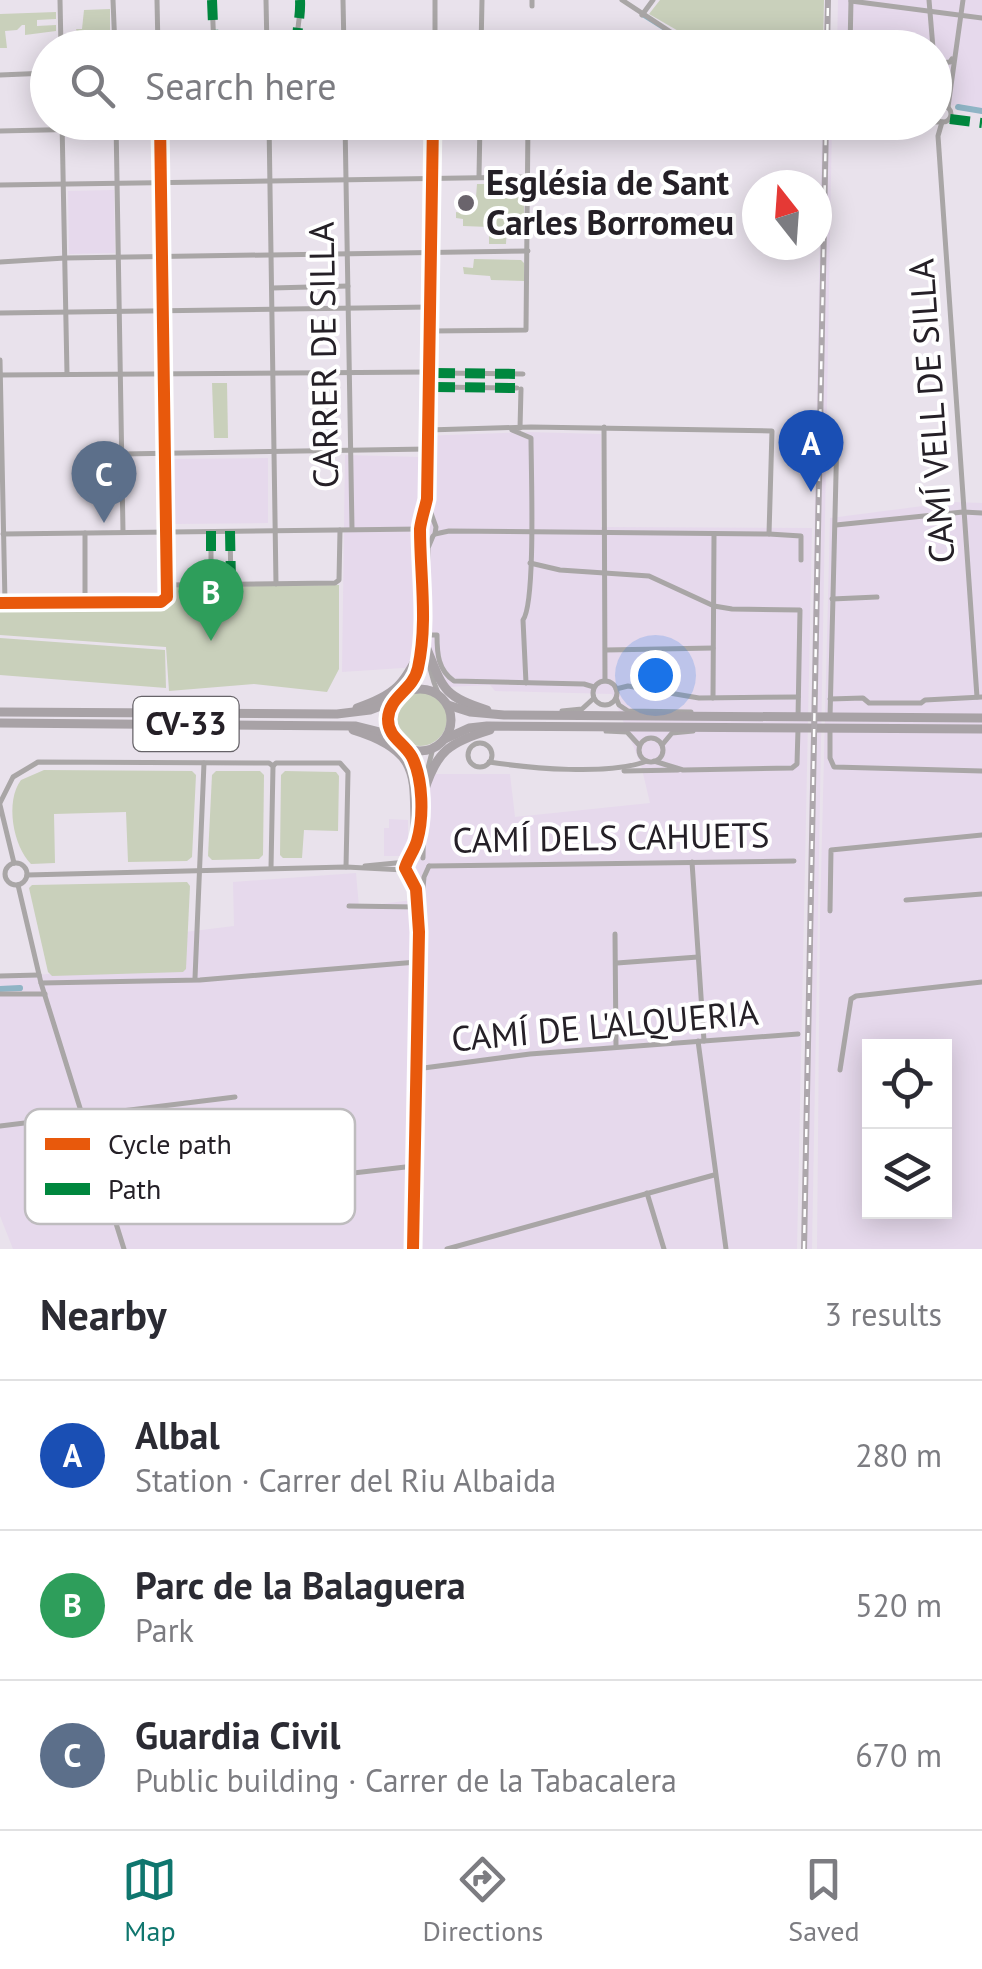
<!DOCTYPE html>
<meta charset="utf-8">
<style>
body{margin:0;font-family:"PT Sans",sans-serif;background:#f2f2f3;color:#2b2b33}
.controls{position:absolute;right:30px;bottom:30px;display:grid;overflow:hidden;border-radius:0px;box-shadow:0 5px 25px #0003}
.controls button{width:90px;height:90px;display:grid;place-items:center;padding:0;border:0;border-bottom:2px solid #e1e1e2;background:#fff;color:#2b2b33;font:50px sans-serif}
.compass{position:absolute;left:742px;top:170px;width:90px;height:90px;border-radius:50%;background:#fff;box-shadow:0 5px 25px #0003;rotate:343deg}
.you{position:absolute;left:655px;top:675px;width:35px;height:35px;margin:-25px;border:8px solid #fff;border-radius:50%;background:#1a73e8;box-shadow:0 0 0 15px #1a73e833}
.badge{display:grid;place-items:center;width:65px;height:65px;border-radius:50%;background:#0f766e;color:#fff;font-size:32px;font-weight:700}
.pin{position:absolute;translate:-50% -82px;filter:drop-shadow(0 2px 5px #0008)}
.pin::after{content:'';position:absolute;top:52px;width:35px;height:30px;background:inherit;clip-path:polygon(0 0,100% 0,50% 100%)}
.list{margin:0;padding:0;list-style:none}
h2{display:flex;justify-content:space-between;align-items:center;height:130px;margin:0;padding:0 40px;font-size:42px}
h2 small{font-size:32px;font-weight:400;color:#7c7c81}
.list li{display:grid;grid-template-columns:65px 1fr auto;gap:30px;align-items:center;box-sizing:border-box;height:150px;padding:0 40px;border-top:2px solid #e1e1e2}
.list b{display:block;font-size:38px;white-space:nowrap}
.list p{margin:0;font-size:32px;white-space:nowrap;color:#7c7c81}
.list em{font-size:32px;font-style:normal;color:#7c7c81}
.icon{flex:none;width:55px;height:55px;fill:none;stroke:currentColor;stroke-width:2;stroke-linecap:round;stroke-linejoin:round}
.map{position:relative;flex:none;width:982px;height:1249px;overflow:hidden}
.search{position:absolute;background:#fff;box-shadow:0 5px 25px #0003;left:30px;right:30px;top:30px;height:110px;display:flex;align-items:center;gap:25px;box-sizing:border-box;padding:0 35px;border-radius:55px;color:#7c7c81;font-size:38px}
.sheet{height:580px;background:#fff}
nav{display:flex;justify-content:space-around;align-items:center;box-sizing:border-box;height:140px;border-top:2px solid #e1e1e2;background:#fff;font-size:28px;color:#7c7c81}
nav a{display:grid;justify-items:center;gap:5px}
nav .on{color:#0f766e}
.map>svg:first-child{display:block}
</style>
<div class="map">
<svg width="982" height="1249" viewBox="0 0 982 1249">
<rect width="100%" height="100%" fill="#e9e2ec"/>
<!-- built -->
<g fill="#e6d9ec" fill-rule="evenodd">
<polygon points="838,0 982,0 982,109 962,104 935,108 934,48 837,48"/>
<polygon points="832,122 812,1249 801,1249 822,123"/>
<polygon points="114,190 115,253 69,254 68,191"/>
<polygon points="527,432 601,434 601,527 812,528 797,1249 13,1249 0,1216 0,979 171,961 169,934 234,926 233,882 356,873 359,907 412,900 413,786 436,774 510,774 515,817 650,803 641,765 612,694 495,691 490,685 446,687 437,670 402,668 342,672 345,455 420,457 421,436"/>
<polygon points="268,458 268,523 173,524 172,459"/>
<path d="M954 502 982 503V1249H817L820 916 830 518ZM870 1046H944V1212H870Z"/>
<polygon points="389,819 408,820 408,851 402,856 384,856 384,828 389,828"/>
</g>
<!-- green -->
<g fill="#c9d0bb">
<polygon points="660,0 824,0 823,47 706,47 649,14"/>
<polygon points="110,9 110,31 86,33 85,40 80,41 76,29 82,29 84,10"/>
<polygon points="56,12 56,19 37,20 37,26 56,25 56,31 25,35 25,25 22,25 17,30 5,31 7,48 0,48 0,14"/>
<polygon points="477,184 524,184 524,225 507,225 506,244 489,244 489,227 463,226 463,219 456,218 456,212 469,214 475,210"/>
<polygon points="474,259 521,260 524,263 524,281 491,280 490,276 464,274 463,267 473,268"/>
<polygon points="212,383 227,383 228,438 214,438"/>
<polygon points="339,585 339,669 327,692 254,684 169,691 166,647 0,635 0,606 166,605 170,587"/>
<polygon points="0,638 165,650 166,688 0,675"/>
<circle cx="420" cy="719" r="27"/>
<path d="M44 770 192 771 196 775 192 857 187 861 128 862 126 812 54 814 55 863 31 864C13 846 5 801 21 780Z"/>
<polygon points="216,771 260,771 264,775 263,855 259,859 212,860 208,856 212,775"/>
<polygon points="285,771 336,772 339,776 338,831 304,830 302,858 283,858 280,855 281,775"/>
<polygon points="187,882 190,886 186,969 183,972 52,976 48,972 29,888 32,885"/>
</g>
<g fill="none" stroke-linecap="round" stroke-linejoin="round">
<!-- stream -->
<g stroke="#8fb4c5" stroke-width="2.5">
<polyline points="641,15 668,32"/>
<polyline points="684,39 702,48"/>
</g>
<!-- canal -->
<g stroke="#8fb4c5" stroke-width="6">
<polyline points="958,107 982,111"/>
<polyline points="0,989 20,988"/>
</g>
<!-- minor -->
<g stroke="#a9a6a6" stroke-width="5">
<polyline points="60,0 61,48"/>
<polyline points="113,0 115,48"/>
<polyline points="157,0 158,48"/>
<polyline points="212,0 214,48"/>
<polyline points="266,0 267,48"/>
<polyline points="343,0 344,48"/>
<polyline points="532,0 532,6"/>
<polyline points="622,0 695,48"/>
<polyline points="929,0 933,48"/>
<polyline points="851,1 982,18"/>
<polyline points="642,15 653,0"/>
<path d="M297 48C296 30 301 17 300 0"/>
<polyline points="435,48 435,0"/>
<polyline points="481,48 482,0"/>
<polyline points="850,48 851,0"/>
<polyline points="934,57 940,63 950,62 952,59"/>
<polyline points="934,64 940,106"/>
<polyline points="0,75 48,73"/>
<circle cx="943" cy="114" r="8"/>
<polyline points="948,107 963,0"/>
<polyline points="62,122 67,374"/>
<polyline points="116,122 123,532"/>
<polyline points="269,122 276,584"/>
<polyline points="345,122 352,529"/>
<polyline points="901,122 938,122"/>
<polyline points="942,122 938,136 977,697"/>
<polyline points="0,131 395,122"/>
<polyline points="479,177 480,122"/>
<polyline points="0,185 529,177"/>
<polyline points="0,262 65,258 528,251"/>
<polyline points="272,288 348,286"/>
<polyline points="0,313 430,307"/>
<polyline points="430,331 526,330 528,122"/>
<polyline points="0,360 5,602"/>
<polyline points="435,373 523,374"/>
<polyline points="0,375 429,372"/>
<polyline points="435,387 517,388"/>
<polyline points="604,427 605,681"/>
<polyline points="520,428 521,389"/>
<polyline points="428,430 531,427 772,431 769,534"/>
<path d="M512 430 531 438C531 468 536 603 523 620L526 683"/>
<polyline points="122,454 428,449"/>
<polyline points="427,502 436,527 435,534"/>
<polyline points="836,525 963,512 982,513"/>
<polyline points="211,532 211,584"/>
<polyline points="230,532 231,584"/>
<polyline points="85,533 85,602"/>
<polyline points="3,534 420,529"/>
<polyline points="435,534 449,531 769,534 801,536 801,560"/>
<path d="M433 536 428 548C427 596 418 650 439 695"/>
<polyline points="530,563 560,570 649,576 714,606 732,609 800,610 798,718"/>
<polyline points="167,585 335,583 339,580 340,530"/>
<polyline points="832,599 877,597"/>
<polyline points="0,603 161,602 167,597 160,122"/>
<path d="M427 635H437C437 654 438 670 454 681L584 684 594 687"/>
<polyline points="421,650 420,529 427,499 433,122"/>
<polyline points="606,650 713,648"/>
<circle cx="605" cy="693" r="12"/>
<polyline points="616,689 628,686 699,698 798,697"/>
<polyline points="409,690 419,661"/>
<polyline points="616,698 619,705 628,711 691,712"/>
<polyline points="713,698 714,536"/>
<polyline points="830,699 863,698 869,703 921,703 925,700 982,697"/>
<polyline points="562,711 582,709 594,698"/>
<polyline points="830,718 837,434"/>
<polyline points="830,729 830,758 834,767 982,771"/>
<polyline points="606,731 627,732 639,745"/>
<circle cx="651" cy="750" r="12"/>
<circle cx="480" cy="755" r="12"/>
<polyline points="662,745 672,733 693,731"/>
<polyline points="406,748 418,779 419,832"/>
<polyline points="654,761 683,770 792,768 797,764 798,729"/>
<path d="M489 762C529 768 609 776 647 761"/>
<polyline points="624,771 678,770"/>
<polyline points="425,780 433,748"/>
<polyline points="0,803 13,777 38,762 269,763 273,766 276,763 340,763 348,772 346,867"/>
<polyline points="0,805 14,863"/>
<polyline points="423,858 424,791"/>
<polyline points="692,862 704,1041"/>
<circle cx="16" cy="874" r="11"/>
<polyline points="365,866 406,862"/>
<polyline points="429,866 794,861"/>
<polyline points="271,868 273,766"/>
<polyline points="27,875 346,867 404,870"/>
<polyline points="18,885 41,983 124,1249"/>
<polyline points="906,900 982,894"/>
<polyline points="349,906 416,907"/>
<polyline points="830,911 831,850 982,835"/>
<polyline points="419,931 424,877 429,866"/>
<polyline points="615,934 616,1046"/>
<polyline points="617,963 698,957"/>
<polyline points="0,976 39,975"/>
<polyline points="195,978 204,763"/>
<polyline points="41,983 200,980 417,962"/>
<polyline points="0,994 45,994"/>
<polyline points="698,1041 726,1249"/>
<polyline points="416,1069 530,1054 798,1034"/>
<polyline points="840,1070 851,999 856,996 982,982"/>
<polyline points="0,1126 235,1097"/>
<polyline points="647,1193 664,1249"/>
<polyline points="110,1201 414,1166"/>
<polyline points="413,1249 419,932 416,889 405,868 416,843"/>
<polyline points="447,1249 714,1175"/>
</g>
<!-- highway -->
<g stroke="#a8a2a6" stroke-width="9">
<path d="M427 649C443 689 444 697 487 710"/>
<circle cx="420" cy="720" r="31"/>
<polyline points="448,705 470,712 504,715 982,718"/>
<path d="M357 708C395 695 404 685 421 649"/>
<polyline points="0,712 337,714 370,710 394,701"/>
<polyline points="0,723 356,726 392,735"/>
<path d="M353 730C428 753 411 782 416 844"/>
<polyline points="445,739 469,728 487,726 982,729"/>
<path d="M424 792C437 750 449 743 490 730"/>
</g>
<!-- rail casing -->
<g stroke="#ada7ac" stroke-width="6">
<g id="rail">
<polyline points="827,48 828,0"/>
<polyline points="804,1249 826,122"/>
</g>
</g>
<!-- rail -->
<use href="#rail" stroke="#fff" stroke-width="2.5" stroke-dasharray="8" stroke-linecap="butt"/>
<!-- quiet -->
<g stroke="#00873e" stroke-width="10" stroke-dasharray="20 10" stroke-linecap="butt">
<polyline points="212,0 214,48"/>
<path d="M297 48C296 30 301 17 300 0"/>
<polyline points="950,119 982,123"/>
<polyline points="435,373 523,374"/>
<polyline points="435,387 517,388"/>
<polyline points="211,531 211,584"/>
<polyline points="230,531 231,584"/>
</g>
<!-- cycleway casing -->
<g stroke="#fff" stroke-width="19">
<g id="cycleway">
<polyline points="0,603 161,602 167,597 160,122"/>
<path d="M413 1249 419 932 416 889 405 868C408 858 414 851 417 841 424 817 423 779 412 757 404 742 388 738 388 719 389 696 413 691 418 668 428 623 420 574 420 529 421 520 425 508 427 499L433 122"/>
</g>
</g>
<!-- cycleway -->
<use href="#cycleway" stroke="#e8590c" stroke-width="12"/>
</g>
<!-- markers -->
<circle fill="#6a646c" stroke="#fff" stroke-width="4" cx="466" cy="203" r="10"/>
<g text-anchor="middle" stroke-width="8" stroke-linejoin="round" paint-order="stroke">
<!-- shield labels -->
<rect fill="#fff" stroke="#666368" stroke-width="2.5" x="133.5" y="697" width="105" height="54" rx="8"/>
<g font-size="32" font-weight="bold" fill="#252027">
<text x="186" y="735">CV-33</text>
</g>
<!-- poi labels -->
<g font-size="35" font-weight="bold" fill="#252027" stroke="#fff" text-anchor="start">
<text x="486" y="195">Església de Sant<tspan x="486" dy="40">Carles Borromeu</tspan></text>
</g>
<!-- street labels -->
<g font-size="35" fill="#252027" stroke="#fff">
<text transform="translate(324 355) rotate(-91)" y="12">CARRER DE SILLA</text>
<text transform="translate(932 411) rotate(-94)" y="12">CAMÍ VELL DE SILLA</text>
<text transform="translate(611 838) rotate(-1)" y="12">CAMÍ DELS CAHUETS</text>
<text transform="translate(605 1026) rotate(-5)" y="12">CAMÍ DE L'ALQUERIA</text>
</g>
</g>
<!-- legend -->
<rect x="25" y="1109" width="330" height="115" rx="15" fill="#fff" stroke="#bebcbe" stroke-width="2.5"/>
<rect x="45" y="1138" width="45" height="12" fill="#e8590c"/>
<rect x="45" y="1183" width="45" height="12" fill="#00873e"/>
<g font-size="28" fill="#252027">
<text x="108" y="1154">Cycle path</text>
<text x="108" y="1199">Path</text>
</g>
</svg>
<div class="controls">
<button><svg class="icon" aria-label="locate" viewBox="0 0 24 24"><circle cx="12" cy="12" r="6"/><path d="M12 2v4M12 18v4M2 12h4M18 12h4"/></svg></button>
<button><svg class="icon" aria-label="layers" viewBox="0 0 24 24"><path d="M12 4l9 5-9 5-9-5zM3 14l9 5 9-5"/></svg></button>
</div>
<svg class="compass" viewBox="-18 -18 36 36"><path d="M0-13l5 13h-10z" fill="#e53935"/><path d="M0 13l5-13h-10z" fill="#7c7c81"/></svg>
<div class="you"></div>
<div class="pin badge" style="left:811px;top:492px;background:#1a4fb4">A</div>
<div class="pin badge" style="left:211px;top:641px;background:#2e9e5b">B</div>
<div class="pin badge" style="left:104px;top:523px;background:#5c6f8a">C</div>
<div class="search"><svg class="icon" aria-label="search" viewBox="0 0 24 24"><circle cx="10" cy="10" r="6"/><path d="M15 15l6 6"/></svg>Search here</div>
</div>
<section class="sheet">
<h2>Nearby<small>3 results</small></h2>
<ul class="list">
<li><span class="badge" style="background:#1a4fb4">A</span><div><b>Albal</b><p>Station · Carrer del Riu Albaida</p></div><em>280 m</em></li>
<li><span class="badge" style="background:#2e9e5b">B</span><div><b>Parc de la Balaguera</b><p>Park</p></div><em>520 m</em></li>
<li><span class="badge" style="background:#5c6f8a">C</span><div><b>Guardia Civil</b><p>Public building · Carrer de la Tabacalera</p></div><em>670 m</em></li>
</ul>
</section>
<nav>
<a class="on"><svg class="icon" aria-label="map" viewBox="0 0 24 24"><path d="M3 6l6-2 6 2 6-2v14l-6 2-6-2-6 2zM9 4v14M15 6v14"/></svg>Map</a>
<a><svg class="icon" aria-label="directions" viewBox="0 0 24 24"><path d="M12 3l9 9-9 9-9-9zM9 14v-3h6M13 9l2 2-2 2"/></svg>Directions</a>
<a><svg class="icon" aria-label="saved" viewBox="0 0 24 24"><path d="M7 4h10v16l-5-4-5 4z"/></svg>Saved</a>
</nav>
